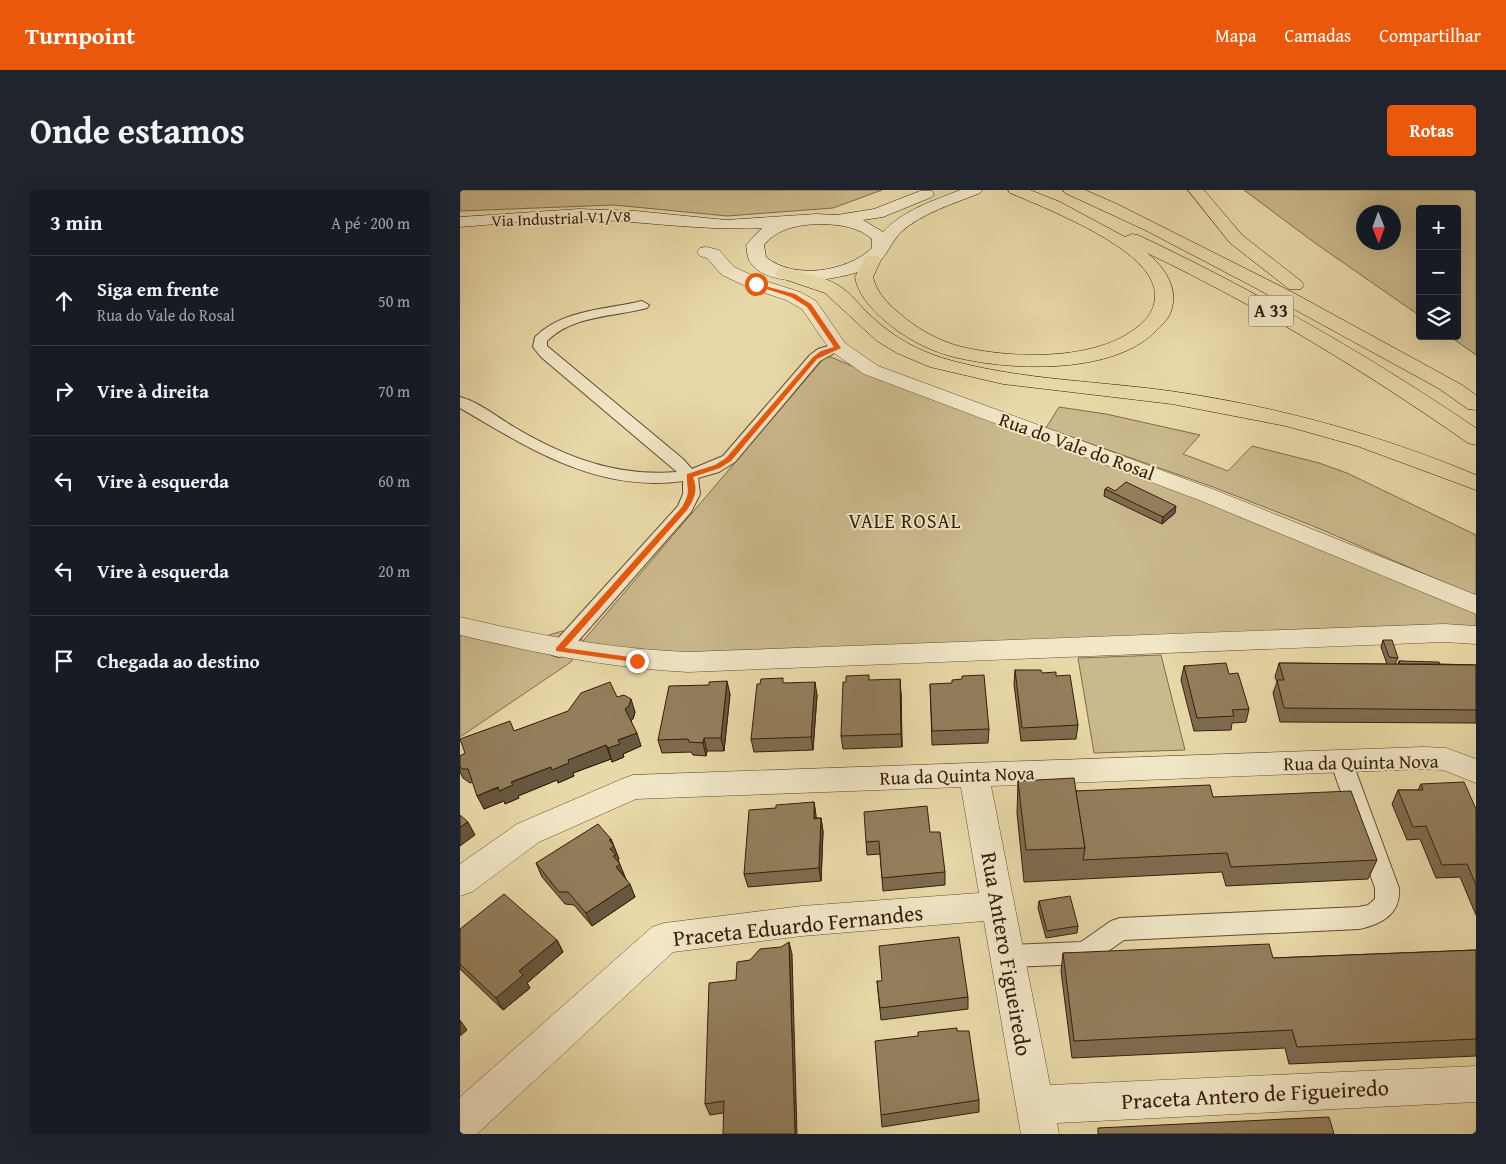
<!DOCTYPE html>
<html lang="pt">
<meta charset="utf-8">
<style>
body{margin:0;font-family:"Gentium Book Plus",serif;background:#20242c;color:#f1f3f6}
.controls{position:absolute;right:15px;top:15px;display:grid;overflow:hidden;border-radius:5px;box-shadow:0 5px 20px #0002}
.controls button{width:45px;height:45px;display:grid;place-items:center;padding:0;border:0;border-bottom:1px solid #363941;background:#171b24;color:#f1f3f6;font:25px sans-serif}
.compass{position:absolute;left:896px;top:15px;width:45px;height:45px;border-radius:50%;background:#171b24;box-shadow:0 5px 20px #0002;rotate:179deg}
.stop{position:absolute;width:15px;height:15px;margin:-11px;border:4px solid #ea580c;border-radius:50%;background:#fff}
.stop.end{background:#ea580c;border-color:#fff;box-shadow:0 1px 5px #0008}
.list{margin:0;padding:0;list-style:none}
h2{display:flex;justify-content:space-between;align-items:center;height:65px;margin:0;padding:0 20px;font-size:21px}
h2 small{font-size:16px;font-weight:400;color:#9ea1a6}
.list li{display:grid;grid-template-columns:32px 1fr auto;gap:15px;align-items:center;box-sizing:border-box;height:90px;padding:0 20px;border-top:1px solid #363941}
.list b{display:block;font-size:19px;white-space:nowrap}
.list p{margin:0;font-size:16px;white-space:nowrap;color:#9ea1a6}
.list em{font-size:16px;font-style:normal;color:#9ea1a6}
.icon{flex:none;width:28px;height:28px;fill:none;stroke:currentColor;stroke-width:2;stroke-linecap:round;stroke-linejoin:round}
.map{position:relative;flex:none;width:1016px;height:944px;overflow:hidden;border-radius:5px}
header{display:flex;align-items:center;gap:30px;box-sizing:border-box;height:70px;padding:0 25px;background:#ea580c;color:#fff}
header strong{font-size:24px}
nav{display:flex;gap:28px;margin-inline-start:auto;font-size:18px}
.intro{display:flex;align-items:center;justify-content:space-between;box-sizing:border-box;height:120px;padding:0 30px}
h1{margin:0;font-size:35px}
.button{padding:12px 22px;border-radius:5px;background:#ea580c;color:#fff;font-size:18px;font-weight:700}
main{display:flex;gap:30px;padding:0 30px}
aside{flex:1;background:#171b24;border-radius:5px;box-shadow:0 5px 20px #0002}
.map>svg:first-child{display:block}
</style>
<header>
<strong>Turnpoint</strong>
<nav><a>Mapa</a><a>Camadas</a><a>Compartilhar</a></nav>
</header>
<div class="intro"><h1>Onde estamos</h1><a class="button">Rotas</a></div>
<main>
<aside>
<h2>3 min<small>A pé · 200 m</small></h2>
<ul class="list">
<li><svg class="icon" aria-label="ahead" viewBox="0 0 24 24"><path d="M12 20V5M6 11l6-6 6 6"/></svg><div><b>Siga em frente</b><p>Rua do Vale do Rosal</p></div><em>50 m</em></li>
<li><svg class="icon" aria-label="right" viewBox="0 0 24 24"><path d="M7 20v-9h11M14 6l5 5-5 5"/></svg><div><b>Vire à direita</b></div><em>70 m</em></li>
<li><svg class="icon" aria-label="left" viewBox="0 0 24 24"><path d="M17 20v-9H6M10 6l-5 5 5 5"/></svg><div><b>Vire à esquerda</b></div><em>60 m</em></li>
<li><svg class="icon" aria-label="left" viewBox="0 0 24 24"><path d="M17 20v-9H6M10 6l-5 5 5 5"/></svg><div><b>Vire à esquerda</b></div><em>20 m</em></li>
<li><svg class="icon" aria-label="arrive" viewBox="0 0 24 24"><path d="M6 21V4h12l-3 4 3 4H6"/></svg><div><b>Chegada ao destino</b></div></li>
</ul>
</aside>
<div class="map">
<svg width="1016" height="944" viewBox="0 0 1016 944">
<rect width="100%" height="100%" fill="#e9d9a8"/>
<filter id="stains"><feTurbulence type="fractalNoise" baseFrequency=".004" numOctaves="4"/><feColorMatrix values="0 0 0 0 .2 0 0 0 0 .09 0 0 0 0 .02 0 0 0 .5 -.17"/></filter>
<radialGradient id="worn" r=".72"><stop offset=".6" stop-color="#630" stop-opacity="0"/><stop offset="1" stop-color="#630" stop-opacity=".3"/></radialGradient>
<!-- green -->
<g fill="#cab98d" stroke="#806a4c" fill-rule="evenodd">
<polygon points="0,0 422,0 373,18 267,26 154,15 0,21"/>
<path d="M784 0H1016V165L989 146H997V19H960V126L855 53ZM904 22H934V52H904Z"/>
<polygon points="365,167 371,167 404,181 733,305 1016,423 1016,438 191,465 119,457 111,472 0,547 0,428 80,448 102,441 120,446 123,451"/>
<polygon points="599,217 646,224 740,245 723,264 768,281 792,256 859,273 887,283 1016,345 1016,406 853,336 753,297 586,238"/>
<polygon points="701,465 725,560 634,563 618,468"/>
</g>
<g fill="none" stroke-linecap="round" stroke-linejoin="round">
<!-- service casing -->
<g stroke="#624b32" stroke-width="2">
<g id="service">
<path d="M182 111 189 115 187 118C153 127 113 125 87 151V156L223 269 232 279 263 266 350 165 358 159 378 153 385 157 360 171 275 272 259 282 238 288 240 304 231 322 106 465 99 467 92 465 89 460 92 455 218 316 223 304V291C138 303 70 259 0 218V207C19 212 37 227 54 237 105 267 156 287 217 282L81 167 73 157 75 147C104 119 145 120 182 111Z"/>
<path d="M881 563 889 565 892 571 939 698C941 724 922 734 899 739L664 750 634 771 625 774 547 777 538 774 534 766 538 758 547 755 621 752 651 731 660 728 899 717 908 715 915 709V698L870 571 873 565Z"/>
</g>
</g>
<!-- minor casing -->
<g stroke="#624b32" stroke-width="1">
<g id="minor">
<polygon points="246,57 259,60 274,77 302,90 340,102 356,111 385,153 418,176 755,300 1016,405 1016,424 739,310 404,184 371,161 342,119 326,110 290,98 262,85 247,68 240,66 237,62 240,58"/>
<path d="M0 427C76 445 150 459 228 462L984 434 1016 436V454L984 452 228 482C150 478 76 463 0 445Z"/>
<polygon points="964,557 986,558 1016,569 1016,593 983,580 964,579 531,596 590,895 1016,876 1016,912 597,933 599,944 561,944 524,731 342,746 213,762 17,944 0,944 0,907 192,737 204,733 342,716 519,703 501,597 176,609 79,652 12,702 0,706 0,674 57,634 162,589 173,585"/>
</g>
</g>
<!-- secondary casing -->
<g stroke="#351c0a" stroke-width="1">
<path id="secondary" d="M500 0H522L520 3C493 14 462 23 441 42 431 52 427 67 415 75 389 90 306 103 289 70 287 66 287 60 286 55L302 38C242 41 182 31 122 29 82 28 40 34 0 37V27L119 19 176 21 266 30 356 24 377 25 414 19 460 1H472L474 4 472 7 423 27 403 30 423 42C443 20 473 11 500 0ZM364 34C382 35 398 37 412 49V58C387 82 333 90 306 67L304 55C318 37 343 34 364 34Z"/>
</g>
<!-- motorway casing -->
<g stroke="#351c0a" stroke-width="1">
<g id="motorway">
<path d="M548 0H570L600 12 665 47 672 44 678 45C796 101 908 165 1016 238V255L1008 253C906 182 800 117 687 63 703 76 718 96 712 118 710 127 704 133 697 140 653 186 547 181 490 166 466 159 443 147 424 130 411 118 398 105 395 87L406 66H418L421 70 413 87C417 103 427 113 439 123 457 139 479 151 502 157 555 169 644 172 684 131 696 119 699 102 689 86 668 51 588 19 550 3Z"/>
<polygon points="603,0 625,0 657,14 832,102 1002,195 1016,205 1016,220 1008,219 978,198 790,95 685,40 605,3"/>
<polygon points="728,0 744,0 782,45 841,91 844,95 841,99 829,99 770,53"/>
<path d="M324 78C342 82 362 86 378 95 391 103 400 116 411 126 434 148 462 163 493 171 564 190 638 191 710 201 815 216 918 244 1016 285V300L897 256 826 236 712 214 543 194 470 177 437 163 417 151 365 103 318 87 315 83 318 79Z"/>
</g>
</g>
<!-- service -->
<use href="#service" fill="#f1e6c6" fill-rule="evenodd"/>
<!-- minor -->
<use href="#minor" fill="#f1e6c6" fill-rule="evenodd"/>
<!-- secondary -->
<use href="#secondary" fill="#f1e6c6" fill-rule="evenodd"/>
<!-- motorway -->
<use href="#motorway" fill="#e9d9a8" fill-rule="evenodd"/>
</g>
<!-- wall -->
<g fill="#7e6c4f" stroke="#351c0a">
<polygon points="645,299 655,301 715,323 702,334 644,306"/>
<polygon points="923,450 938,468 935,474 938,474 939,471 980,474 1016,475 1016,533 820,532 813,503 817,492 815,487 819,473 927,474 921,457"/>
<polygon points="724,476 769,484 789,519 786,532 772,533 771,540 734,541 721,490"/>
<polygon points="555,480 596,486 618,535 616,549 561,551 554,494"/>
<polygon points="409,490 441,503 442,557 383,559 381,546"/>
<polygon points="324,493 357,505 353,560 294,562 291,549"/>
<polygon points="470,494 529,539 528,553 472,555"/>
<polygon points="249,495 270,504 264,561 247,561 246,566 233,565 231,562 202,563 198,550"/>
<polygon points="157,507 175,522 173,529 171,531 181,556 163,564 164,567 152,572 151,569 113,583 114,586 98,593 97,590 58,606 59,608 45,614 44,611 24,619 13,592 10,593 3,588 0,582 0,566 54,541"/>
<polygon points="558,591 616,601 753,607 917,670 908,689 766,696 762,682 564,692 557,623"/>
<polygon points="961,594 1016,619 1016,725 1000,687 976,688 960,649 947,650 932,614 938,600 958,600"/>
<polygon points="354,612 356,628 361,628 363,642 361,691 288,697 284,684 316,618"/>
<polygon points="470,642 485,682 485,695 423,701 420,664 407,665 406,652"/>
<polygon points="151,649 159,669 158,670 165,687 175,707 132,736 114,715 105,714 82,687 76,673"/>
<polygon points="579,711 618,736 617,743 586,748 578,718"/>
<polygon points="0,739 97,750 103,762 67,793 70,798 43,820 0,779"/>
<polygon points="1016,760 1016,866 829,874 825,858 612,868 601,781 603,763 813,768"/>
<polygon points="332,764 263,923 250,925 245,914 276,790 290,770"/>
<polygon points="417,791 508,807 508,819 421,830"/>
<polygon points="497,841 519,910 519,922 422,937 421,925"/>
</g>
<!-- shaded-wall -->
<g fill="#675840" stroke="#351c0a">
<polygon points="716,316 715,323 702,334 703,327"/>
<polygon points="440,489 441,503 442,557 441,544"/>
<polygon points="267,491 270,504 264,561 261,548"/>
<polygon points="355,492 357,505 353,560 351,547"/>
<polygon points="171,509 175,522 173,529 169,532 165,519"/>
<polygon points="177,543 181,556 163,564 164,567 152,572 148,558 158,550"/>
<polygon points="244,548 247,561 246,566 243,553"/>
<polygon points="146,555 151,569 113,583 114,586 98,593 97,590 58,606 59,608 45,614 44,611 24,619 17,606"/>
<polygon points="354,612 356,625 356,642 354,629"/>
<polygon points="361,628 363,642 361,691 359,678"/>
<polygon points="8,632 15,645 0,656 0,637"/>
<polygon points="151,649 159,669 158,670 165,687 156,677 150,659 149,650"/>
<polygon points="170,694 175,707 132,736 126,723"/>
<polygon points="97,750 103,762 67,793 70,798 43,820 36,808 59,781"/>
<polygon points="329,752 332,764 337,944 335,944"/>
<polygon points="0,830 7,840 0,846"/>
</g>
<!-- building -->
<g fill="#937e5c" stroke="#351c0a">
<polygon points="666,292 716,316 703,327 645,299 648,297 655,301"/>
<polygon points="923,450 932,450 938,468 929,467"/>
<polygon points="939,471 979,472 980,474 940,474"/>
<polygon points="766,473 769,484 778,483 789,519 772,520 774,526 737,528 724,476"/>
<polygon points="819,473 1016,475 1016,520 824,518 817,490 824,490"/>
<polygon points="555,480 581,480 582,483 596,482 596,486 610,485 618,535 562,538"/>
<polygon points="409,485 409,490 440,489 441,544 381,546 383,492 386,492 386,486"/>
<polygon points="524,485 529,539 472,541 470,494 492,493 492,490 502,489 502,486"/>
<polygon points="323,488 323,493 355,492 351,547 291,549 297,494 300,494 301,489"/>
<polygon points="267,491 261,548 244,548 243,553 229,552 228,549 198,550 209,496 249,495 249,492"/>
<polygon points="150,492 157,507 164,505 171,509 169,516 165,519 177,543 158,550 160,554 148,558 146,555 108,570 109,573 92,580 91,577 51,592 53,595 39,601 38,597 17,606 8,579 3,579 0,577 0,566 5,563 0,549 50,531 54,541 108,521 121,503"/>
<polygon points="614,588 625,658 566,660 558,591"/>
<polygon points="1004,592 1016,619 1016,695 1007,674 982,675 966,636 953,637 938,600 963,600 961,594"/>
<polygon points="750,595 753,607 891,601 917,670 771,677 767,663 623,670 625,658 616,601"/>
<polygon points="354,612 354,629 361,628 359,678 284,684 289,620 316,618 316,615"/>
<polygon points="467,616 470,642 480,642 485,682 422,688 419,651 406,652 404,622"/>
<polygon points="0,625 8,632 0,637"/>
<polygon points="138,634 151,649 149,650 154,656 150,659 156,665 153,666 160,674 156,677 170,694 126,723 108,702 99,702 76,673"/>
<polygon points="44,704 97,750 59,781 63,785 36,808 0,774 0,739"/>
<polygon points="610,706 618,736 587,741 579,711"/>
<polygon points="499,747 508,807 420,818 417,791 422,791 419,756"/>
<polygon points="329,752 335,944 263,944 264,911 245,914 249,793 276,790 277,772 290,770 300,759 321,757"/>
<polygon points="809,754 813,768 1016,760 1016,849 837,857 832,840 614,851 603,763"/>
<polygon points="497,838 497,841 509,841 519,910 421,925 415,851 458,846 458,842"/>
<polygon points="869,927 874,944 638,944 638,938"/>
</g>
<!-- route -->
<path fill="#ea580c" d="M294 93 335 104 351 114 381 158 357 169 271 271 260 278 233 287C238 300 235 308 227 320L105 458 177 468 180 469V473L96 461V458L222 317C232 300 226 300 227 284L255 275 266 268 353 167 361 161 374 157 347 117 331 107 294 95Z"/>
<g text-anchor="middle" stroke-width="4" stroke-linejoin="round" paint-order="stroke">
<!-- far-street labels -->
<g font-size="16" fill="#351c0a" stroke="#f1e6c6">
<text transform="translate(101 28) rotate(-2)" y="6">Via Industrial V1/V8</text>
</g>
<!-- shield labels -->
<rect fill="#f1e6c6" stroke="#6d5942" stroke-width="1" x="788.5" y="105.5" width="45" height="31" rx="4"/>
<g font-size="18" font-weight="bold" fill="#351c0a">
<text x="811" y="127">A 33</text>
</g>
<!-- street labels -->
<g font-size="19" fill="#351c0a" stroke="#f1e6c6">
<text transform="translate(617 256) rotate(20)" y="7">Rua do Vale do Rosal</text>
<text transform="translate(901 572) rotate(-1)" y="7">Rua da Quinta Nova</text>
<text transform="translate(497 585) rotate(-2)" y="7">Rua da Quinta Nova</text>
</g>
<!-- neighbourhood labels -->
<g font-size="20" letter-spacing="1" fill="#351c0a" stroke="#f1e6c6">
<text x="445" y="338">VALE ROSAL</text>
</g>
<!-- near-street labels -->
<g font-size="22" fill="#351c0a" stroke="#f1e6c6">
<text transform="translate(338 735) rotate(-6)" y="8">Praceta Eduardo Fernandes</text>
<text transform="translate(547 764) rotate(80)" y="8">Rua Antero Figueiredo</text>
<text transform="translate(795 904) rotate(-3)" y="8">Praceta Antero de Figueiredo</text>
</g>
</g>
<rect width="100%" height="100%" filter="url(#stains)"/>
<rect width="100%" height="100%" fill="url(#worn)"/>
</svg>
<div class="controls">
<button>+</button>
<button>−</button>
<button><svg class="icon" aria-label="layers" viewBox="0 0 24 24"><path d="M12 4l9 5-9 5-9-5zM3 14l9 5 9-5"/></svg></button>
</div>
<svg class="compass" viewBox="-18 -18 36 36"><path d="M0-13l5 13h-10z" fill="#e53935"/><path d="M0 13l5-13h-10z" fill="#9ea1a6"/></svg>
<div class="stop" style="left:296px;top:94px"></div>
<div class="stop end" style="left:177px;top:471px"></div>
</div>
</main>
